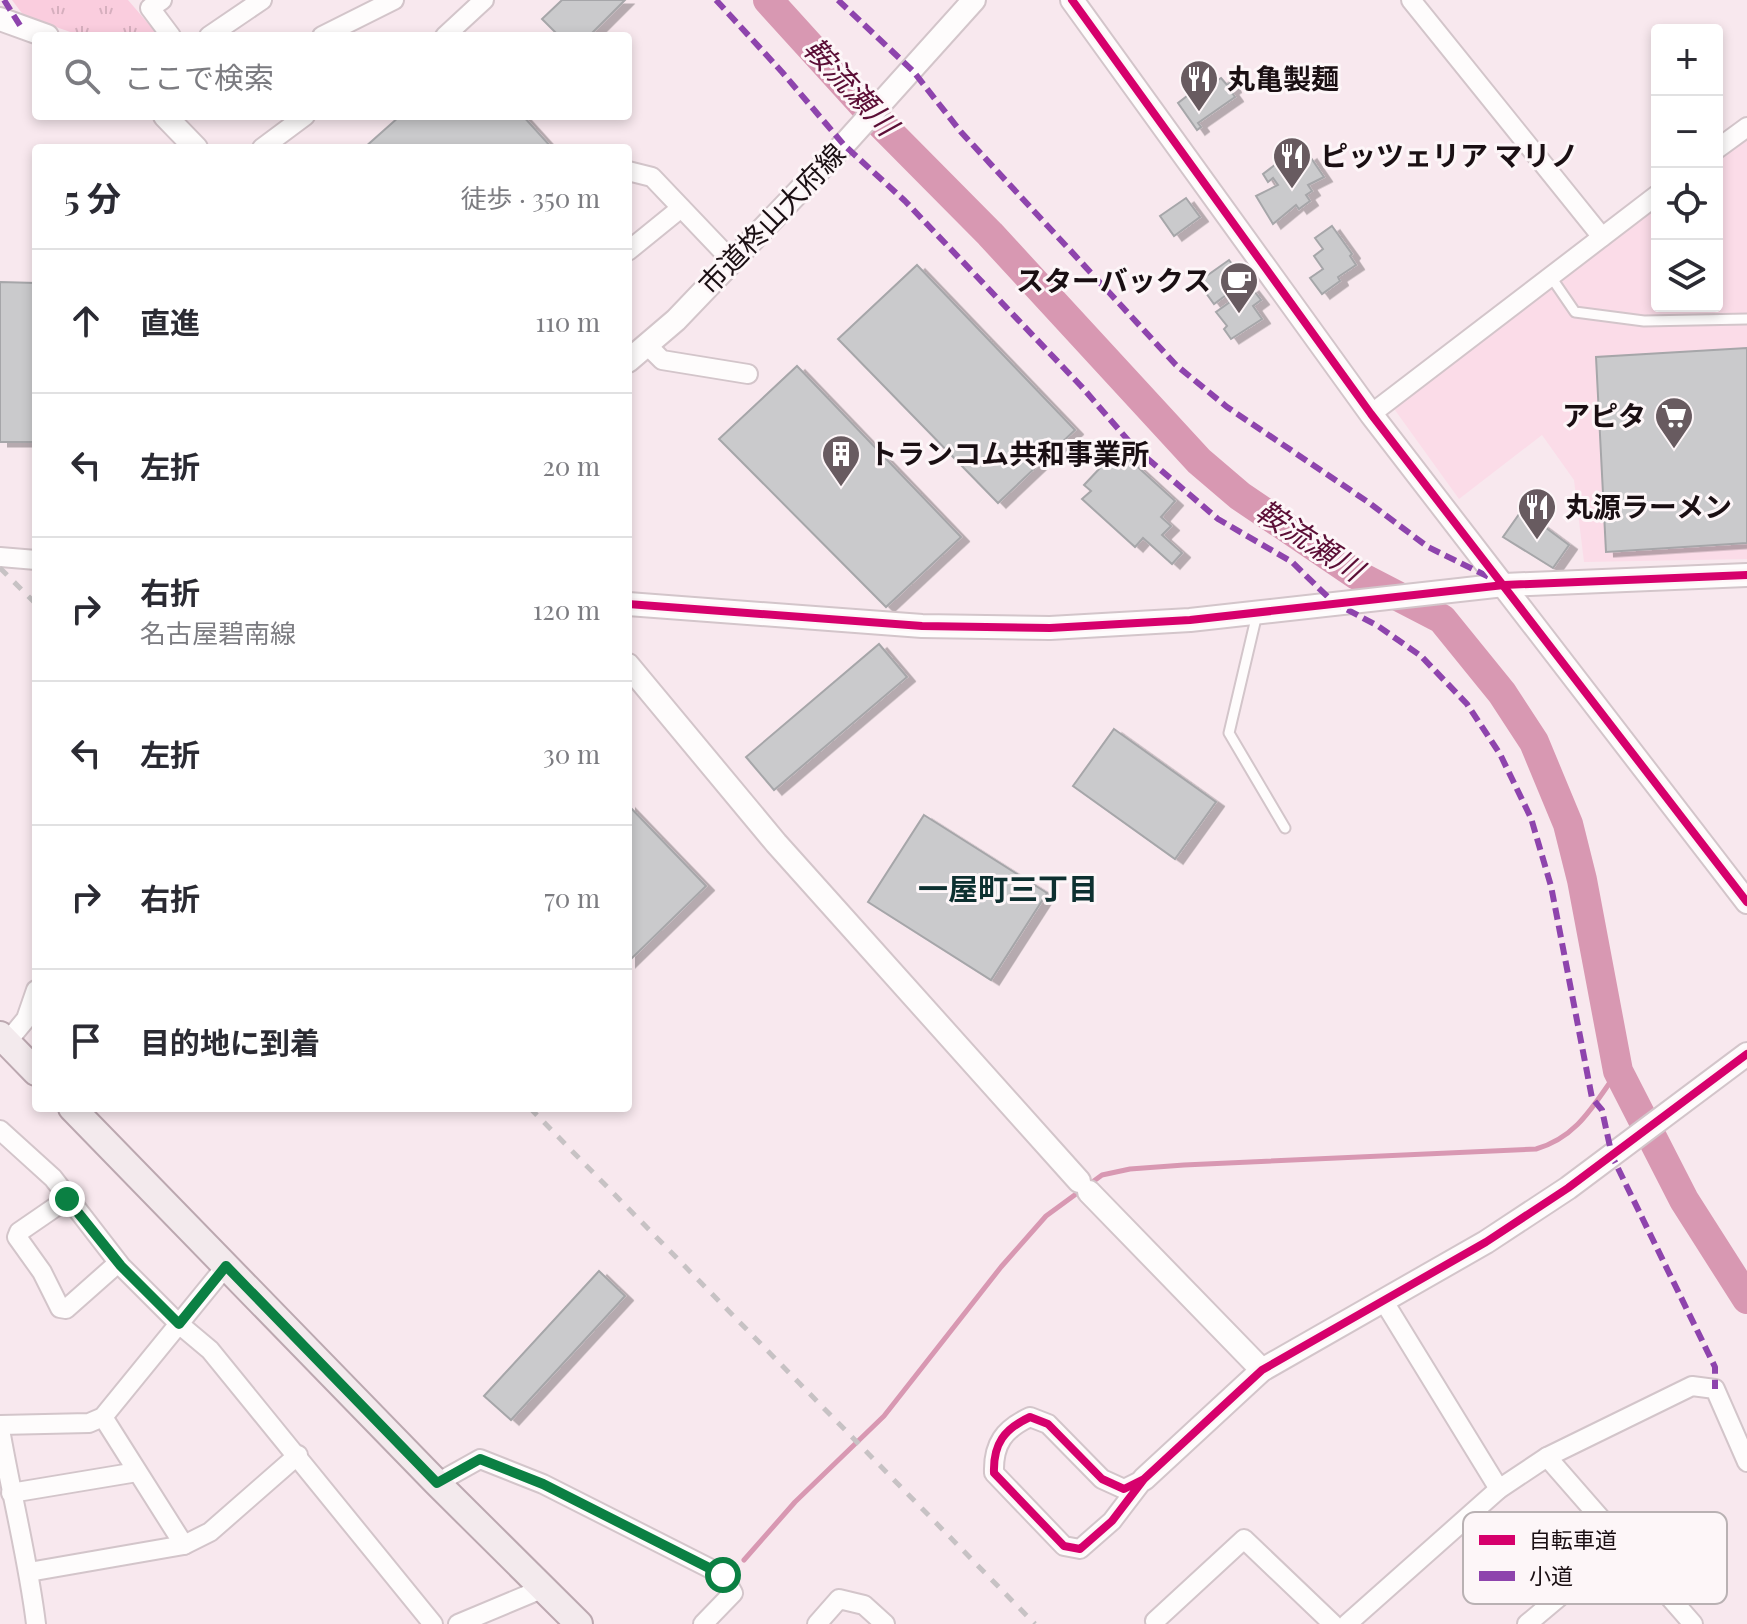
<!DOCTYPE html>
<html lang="ja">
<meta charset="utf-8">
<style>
body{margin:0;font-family:"Playfair Display","Noto Sans JP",serif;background:#f7f7f7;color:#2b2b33}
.controls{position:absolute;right:24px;top:24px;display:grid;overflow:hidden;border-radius:8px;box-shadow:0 4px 12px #0003}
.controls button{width:72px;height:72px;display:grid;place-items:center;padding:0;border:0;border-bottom:2px solid #e1e1e2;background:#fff;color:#2b2b33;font:40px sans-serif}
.stop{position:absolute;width:24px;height:24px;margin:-18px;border:6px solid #0b8043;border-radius:50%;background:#fff}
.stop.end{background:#0b8043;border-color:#fff;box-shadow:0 2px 8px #0008}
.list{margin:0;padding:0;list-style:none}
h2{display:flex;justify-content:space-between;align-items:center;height:104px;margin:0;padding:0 32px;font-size:34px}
h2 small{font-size:26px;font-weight:400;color:#7c7c81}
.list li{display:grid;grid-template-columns:52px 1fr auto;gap:24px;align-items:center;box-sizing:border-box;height:144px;padding:0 32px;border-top:2px solid #e1e1e2}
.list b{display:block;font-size:30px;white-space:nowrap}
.list p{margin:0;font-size:26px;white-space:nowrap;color:#7c7c81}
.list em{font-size:26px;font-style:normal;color:#7c7c81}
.icon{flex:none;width:44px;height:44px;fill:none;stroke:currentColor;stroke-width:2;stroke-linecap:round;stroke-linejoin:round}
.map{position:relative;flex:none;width:1747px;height:1624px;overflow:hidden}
.search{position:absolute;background:#fff;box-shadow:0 4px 12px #0003;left:32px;top:32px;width:600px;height:88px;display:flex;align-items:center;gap:20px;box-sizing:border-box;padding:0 28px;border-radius:8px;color:#7c7c81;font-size:30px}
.panel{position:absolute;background:#fff;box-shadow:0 4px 12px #0003;left:32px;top:144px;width:600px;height:968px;border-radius:8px}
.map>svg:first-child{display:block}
</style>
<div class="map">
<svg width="1747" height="1624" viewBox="0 0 1747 1624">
<defs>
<pattern id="grass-tufts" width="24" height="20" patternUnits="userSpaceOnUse" patternTransform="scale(2)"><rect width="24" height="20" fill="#facdde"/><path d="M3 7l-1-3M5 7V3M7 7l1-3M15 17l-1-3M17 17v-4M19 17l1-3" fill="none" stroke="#d6afbe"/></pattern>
<filter id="shadow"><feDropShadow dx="8" dy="4.5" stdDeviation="0" flood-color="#0004"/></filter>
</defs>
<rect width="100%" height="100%" fill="#f8e8ee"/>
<!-- built -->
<polygon fill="#fbdce8" points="1747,140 1747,559 1584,562 1574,480 1542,435 1459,499 1392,406 1657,205 1657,306 1717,306 1717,162"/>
<!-- grass -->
<polygon fill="url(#grass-tufts)" points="12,0 128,0 159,36 82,36 24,16"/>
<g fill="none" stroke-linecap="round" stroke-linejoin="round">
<!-- stream -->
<path stroke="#d898b2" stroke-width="5" d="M744 1560 795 1502 884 1416 1001 1267 1046 1216 1102 1175 1130 1169 1184 1165 1536 1149C1578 1137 1594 1104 1618 1071"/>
<!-- river -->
<polyline stroke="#d898b2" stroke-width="30" points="768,0 876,119 990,234 1199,461 1240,496 1357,575 1442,619 1502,693 1534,742 1568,824 1582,880 1618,1071 1684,1200 1747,1299"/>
</g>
<!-- building -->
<g fill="#cacacc" stroke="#a6a6a9" stroke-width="2" filter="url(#shadow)">
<polygon points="562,0 625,0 589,36 559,36 542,19"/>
<polygon points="1221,78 1227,85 1230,83 1233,88 1230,90 1235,97 1198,123 1201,127 1197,130 1178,103 1200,86 1203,90"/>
<polygon points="400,116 523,116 552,148 364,148"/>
<polygon points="1309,155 1324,177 1308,185 1312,191 1306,195 1310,201 1299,209 1296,205 1273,224 1256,196 1278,185 1273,178 1268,182 1263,174 1280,161 1283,166 1289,161 1291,163 1294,161 1296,164"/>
<polygon points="1186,198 1200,217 1174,236 1160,216"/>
<polygon points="1332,226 1352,254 1350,256 1356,265 1338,277 1340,281 1322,294 1310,278 1323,269 1314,256 1323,249 1315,238"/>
<polygon points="1229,260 1245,281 1214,304 1198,282"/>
<polygon points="917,265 1075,430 998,503 838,339"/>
<polygon points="0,282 36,283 36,442 0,442"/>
<polygon points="1251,287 1261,300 1253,306 1262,319 1231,339 1224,329 1227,326 1216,312"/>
<polygon points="1747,348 1747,543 1606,552 1596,357"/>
<polygon points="797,366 961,537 886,607 719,439"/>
<polygon points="1118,449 1175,501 1161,517 1171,526 1162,535 1182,553 1172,564 1143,538 1135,547 1082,499 1091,491 1084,485"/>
<polygon points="1522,510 1569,545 1553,568 1503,537"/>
<polygon points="879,644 907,677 774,790 746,757"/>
<polygon points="1114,729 1216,802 1175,859 1073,786"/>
<polygon points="628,805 706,886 628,962"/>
<polygon points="924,815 1047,893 991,980 868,902"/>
<polygon points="599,1271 625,1296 511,1420 484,1396"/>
</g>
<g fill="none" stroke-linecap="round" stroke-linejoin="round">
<!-- service casing -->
<g stroke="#d3c5ca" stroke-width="13">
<g id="service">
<polyline points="1551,277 1575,312 1644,321 1747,319"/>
<polyline points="1257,614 1229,733 1285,828"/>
</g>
</g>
<!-- minor casing -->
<g stroke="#d3c5ca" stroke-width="22">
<g id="minor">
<polyline points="162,0 150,8 171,36"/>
<polyline points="1411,0 1602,237"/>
<polyline points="209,36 262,0"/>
<polyline points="322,36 394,0"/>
<polyline points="445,36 484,0"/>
<polyline points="262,148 305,116"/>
<polyline points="1717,149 1747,127"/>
<polyline points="628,171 652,177 732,261"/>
<polyline points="628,251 681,208"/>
<polyline points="647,345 662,360 748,374"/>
<polyline points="1371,414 1657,195"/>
<polyline points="0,557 36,560"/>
<polyline points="7,1042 26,1019 36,990"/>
<polyline points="0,1130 53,1178 121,1266 179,1324 210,1350 433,1624"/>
<polyline points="67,1199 19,1232 17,1237 42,1272 60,1308 66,1309 118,1263"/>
<polyline points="1383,1300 1499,1489"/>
<polyline points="103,1417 184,1545"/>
<path d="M1030 1417 1048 1424 1102 1479 1124 1489 1144 1479 1112 1521 1080 1549 1064 1546 994 1473C993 1444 1004 1429 1030 1417Z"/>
<polyline points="0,1425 89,1423 103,1417 226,1266"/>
<path d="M0 1429C11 1494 28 1558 36 1624"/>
<polyline points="1547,1457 1693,1624"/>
<polyline points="437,1483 480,1459 543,1484 723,1575 733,1593 703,1624"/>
<polyline points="11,1493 137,1472"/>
<polyline points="29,1572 184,1545 210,1532 298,1455"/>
<polyline points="458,1624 544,1588"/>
<polyline points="817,1624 839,1599 864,1605 885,1624"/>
<polyline points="1156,1624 1155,1621 1244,1539 1333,1624"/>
<polyline points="1347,1624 1499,1489 1547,1457 1692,1386 1715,1389 1747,1462"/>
<polyline points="1527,1624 1622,1544"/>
</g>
</g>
<!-- tertiary casing -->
<g stroke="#d3c5ca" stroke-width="26">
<g id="tertiary">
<polyline points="1072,0 1371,414 1747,902"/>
<polyline points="0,19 47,36"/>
<polyline points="165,116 196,148"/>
<polyline points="628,361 676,320 848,140 974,0"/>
<polyline points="628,604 922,626 1050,628 1190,620 1504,585 1747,575"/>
<polyline points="628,665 776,843 1079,1181"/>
<polyline points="1089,1192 1262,1370"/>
<polyline points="1144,1479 1262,1370 1486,1242 1568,1188 1747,1054"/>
</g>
</g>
<!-- primary casing -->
<g stroke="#bca8b0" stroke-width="30">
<g id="primary">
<polyline points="0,1035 36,1072"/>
<polyline points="72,1108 437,1483 579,1624"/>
</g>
</g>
<!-- service -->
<use href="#service" stroke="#fefcfc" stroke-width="9"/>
<!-- minor -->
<use href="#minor" stroke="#fefcfc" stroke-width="18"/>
<!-- tertiary -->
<use href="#tertiary" stroke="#fefcfc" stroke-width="22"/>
<!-- primary -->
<use href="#primary" stroke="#f3eaed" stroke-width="26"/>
<!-- rail -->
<g stroke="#c7c2c4" stroke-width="5" stroke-dasharray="10 10" stroke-linecap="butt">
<polyline points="0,568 36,604"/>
<polyline points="530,1108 1035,1624"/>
</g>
<!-- quiet -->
<g stroke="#8e44ad" stroke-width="6" stroke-dasharray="12 6" stroke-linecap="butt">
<polyline points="4,0 21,27"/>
<polyline points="716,0 782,72 844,145 905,201 1081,386 1134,447 1218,519 1292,562 1333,602 1378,626 1421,656 1467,704 1500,754 1531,818 1551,886 1592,1098 1602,1110 1612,1156 1715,1367 1715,1389"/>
<polyline points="838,0 913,71 961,132 1176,365 1227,407 1368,502 1428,547 1493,579"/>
</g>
<!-- cycleway casing -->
<g stroke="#fdf6f8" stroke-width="13">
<g id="cycleway">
<polyline points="1072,0 1371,414 1747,902"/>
<polyline points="628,604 922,626 1050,628 1190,620 1504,585 1747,575"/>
<path d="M1144 1479 1124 1489 1102 1479 1048 1424 1030 1417C1004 1429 993 1444 994 1473L1064 1546 1080 1549 1112 1521 1144 1479 1262 1370 1486 1242 1568 1188 1747 1054"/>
</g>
</g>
<!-- cycleway -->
<use href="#cycleway" stroke="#d6006c" stroke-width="8"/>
</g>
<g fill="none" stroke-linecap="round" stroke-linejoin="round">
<!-- route -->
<polyline stroke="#0b8043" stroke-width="10" points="67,1199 121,1266 179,1324 226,1266 437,1483 480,1459 543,1484 723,1575"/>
</g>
<!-- icons -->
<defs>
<g id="restaurant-pin" transform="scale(2)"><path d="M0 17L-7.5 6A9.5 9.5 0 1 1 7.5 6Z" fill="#685b60" stroke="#fdf6f8"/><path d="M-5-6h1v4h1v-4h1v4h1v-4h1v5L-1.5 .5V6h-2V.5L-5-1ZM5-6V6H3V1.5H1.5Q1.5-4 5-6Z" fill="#fff"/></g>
<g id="cafe-pin" transform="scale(2)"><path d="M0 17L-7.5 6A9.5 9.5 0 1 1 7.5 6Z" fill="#685b60" stroke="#fdf6f8"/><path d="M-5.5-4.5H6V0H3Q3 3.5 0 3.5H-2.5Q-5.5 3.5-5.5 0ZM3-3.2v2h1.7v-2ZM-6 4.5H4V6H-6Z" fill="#fff"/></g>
<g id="supermarket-pin" transform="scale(2)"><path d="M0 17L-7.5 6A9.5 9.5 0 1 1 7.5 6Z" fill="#685b60" stroke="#fdf6f8"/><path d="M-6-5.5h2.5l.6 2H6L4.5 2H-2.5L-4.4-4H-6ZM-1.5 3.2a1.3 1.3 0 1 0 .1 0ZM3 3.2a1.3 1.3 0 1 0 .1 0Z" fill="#fff"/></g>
<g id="building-pin" transform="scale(2)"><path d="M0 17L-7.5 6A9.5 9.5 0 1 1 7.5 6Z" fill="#685b60" stroke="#fdf6f8"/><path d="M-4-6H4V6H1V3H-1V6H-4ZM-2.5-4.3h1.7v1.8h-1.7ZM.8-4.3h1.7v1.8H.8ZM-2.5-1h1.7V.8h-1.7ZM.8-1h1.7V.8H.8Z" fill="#fff"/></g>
</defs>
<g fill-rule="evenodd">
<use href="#restaurant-pin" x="1199" y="79"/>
<use href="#restaurant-pin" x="1292" y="156"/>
<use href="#cafe-pin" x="1239" y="281"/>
<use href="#supermarket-pin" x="1674" y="416"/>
<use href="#building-pin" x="841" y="454"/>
<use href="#restaurant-pin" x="1537" y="507"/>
</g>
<g text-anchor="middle" stroke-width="6" stroke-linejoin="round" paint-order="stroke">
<!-- poi labels -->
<g font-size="28" font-weight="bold" fill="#1a0f13" stroke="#fdf6f8" text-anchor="start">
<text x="1227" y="89">丸亀製麺</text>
<text x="1320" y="166">ピッツェリア マリノ</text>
<text x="1211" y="291" text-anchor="end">スターバックス</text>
<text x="1646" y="426" text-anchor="end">アピタ</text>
<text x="869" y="464">トランコム共和事業所</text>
<text x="1565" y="517">丸源ラーメン</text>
</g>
<!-- street labels -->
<g font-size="28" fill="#1a0f13" stroke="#fdf6f8">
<text transform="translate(772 219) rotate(-46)" y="10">市道柊山大府線</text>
</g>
<!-- water labels -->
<g font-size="30" font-style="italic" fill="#5b0e36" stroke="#fdf6f8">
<text transform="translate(850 87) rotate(47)" y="10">鞍流瀬川</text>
<text transform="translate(1309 541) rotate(33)" y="10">鞍流瀬川</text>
</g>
<!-- neighbourhood labels -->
<g font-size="30" font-weight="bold" fill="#0d3030" stroke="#fdf6f8">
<text x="1008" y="900">一屋町三丁目</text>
</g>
</g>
<!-- legend -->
<rect x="1463" y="1512" width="264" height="92" rx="12" fill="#fdf6f8" stroke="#b9b1b3" stroke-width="2"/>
<rect x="1479" y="1535" width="36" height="10" fill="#d6006c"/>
<rect x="1479" y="1571" width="36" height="10" fill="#8e44ad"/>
<g font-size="22" fill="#1a0f13">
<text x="1529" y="1548">自転車道</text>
<text x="1529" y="1584">小道</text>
</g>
</svg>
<div class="controls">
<button>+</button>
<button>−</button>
<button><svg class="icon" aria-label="locate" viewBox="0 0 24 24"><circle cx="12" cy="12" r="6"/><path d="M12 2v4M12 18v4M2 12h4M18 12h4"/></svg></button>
<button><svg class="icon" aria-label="layers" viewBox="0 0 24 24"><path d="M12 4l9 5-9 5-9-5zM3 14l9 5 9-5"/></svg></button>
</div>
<div class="stop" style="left:723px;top:1575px"></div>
<div class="stop end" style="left:67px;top:1199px"></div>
<div class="search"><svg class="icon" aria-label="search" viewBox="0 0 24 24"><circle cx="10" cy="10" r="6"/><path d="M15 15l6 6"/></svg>ここで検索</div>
<section class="panel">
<h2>5 分<small>徒歩 · 350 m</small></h2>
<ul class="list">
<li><svg class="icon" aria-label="ahead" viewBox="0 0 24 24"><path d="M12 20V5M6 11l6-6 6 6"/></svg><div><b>直進</b></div><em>110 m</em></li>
<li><svg class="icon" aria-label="left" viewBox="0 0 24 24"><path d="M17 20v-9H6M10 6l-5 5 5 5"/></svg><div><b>左折</b></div><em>20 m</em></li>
<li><svg class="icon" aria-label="right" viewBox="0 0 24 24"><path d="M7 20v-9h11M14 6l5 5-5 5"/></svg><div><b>右折</b><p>名古屋碧南線</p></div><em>120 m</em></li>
<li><svg class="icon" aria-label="left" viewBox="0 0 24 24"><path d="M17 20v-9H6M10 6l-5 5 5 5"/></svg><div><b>左折</b></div><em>30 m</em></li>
<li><svg class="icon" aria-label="right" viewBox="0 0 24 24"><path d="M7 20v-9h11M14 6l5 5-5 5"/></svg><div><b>右折</b></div><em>70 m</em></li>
<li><svg class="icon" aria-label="arrive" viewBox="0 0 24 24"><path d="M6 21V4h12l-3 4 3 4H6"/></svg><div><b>目的地に到着</b></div></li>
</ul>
</section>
</div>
